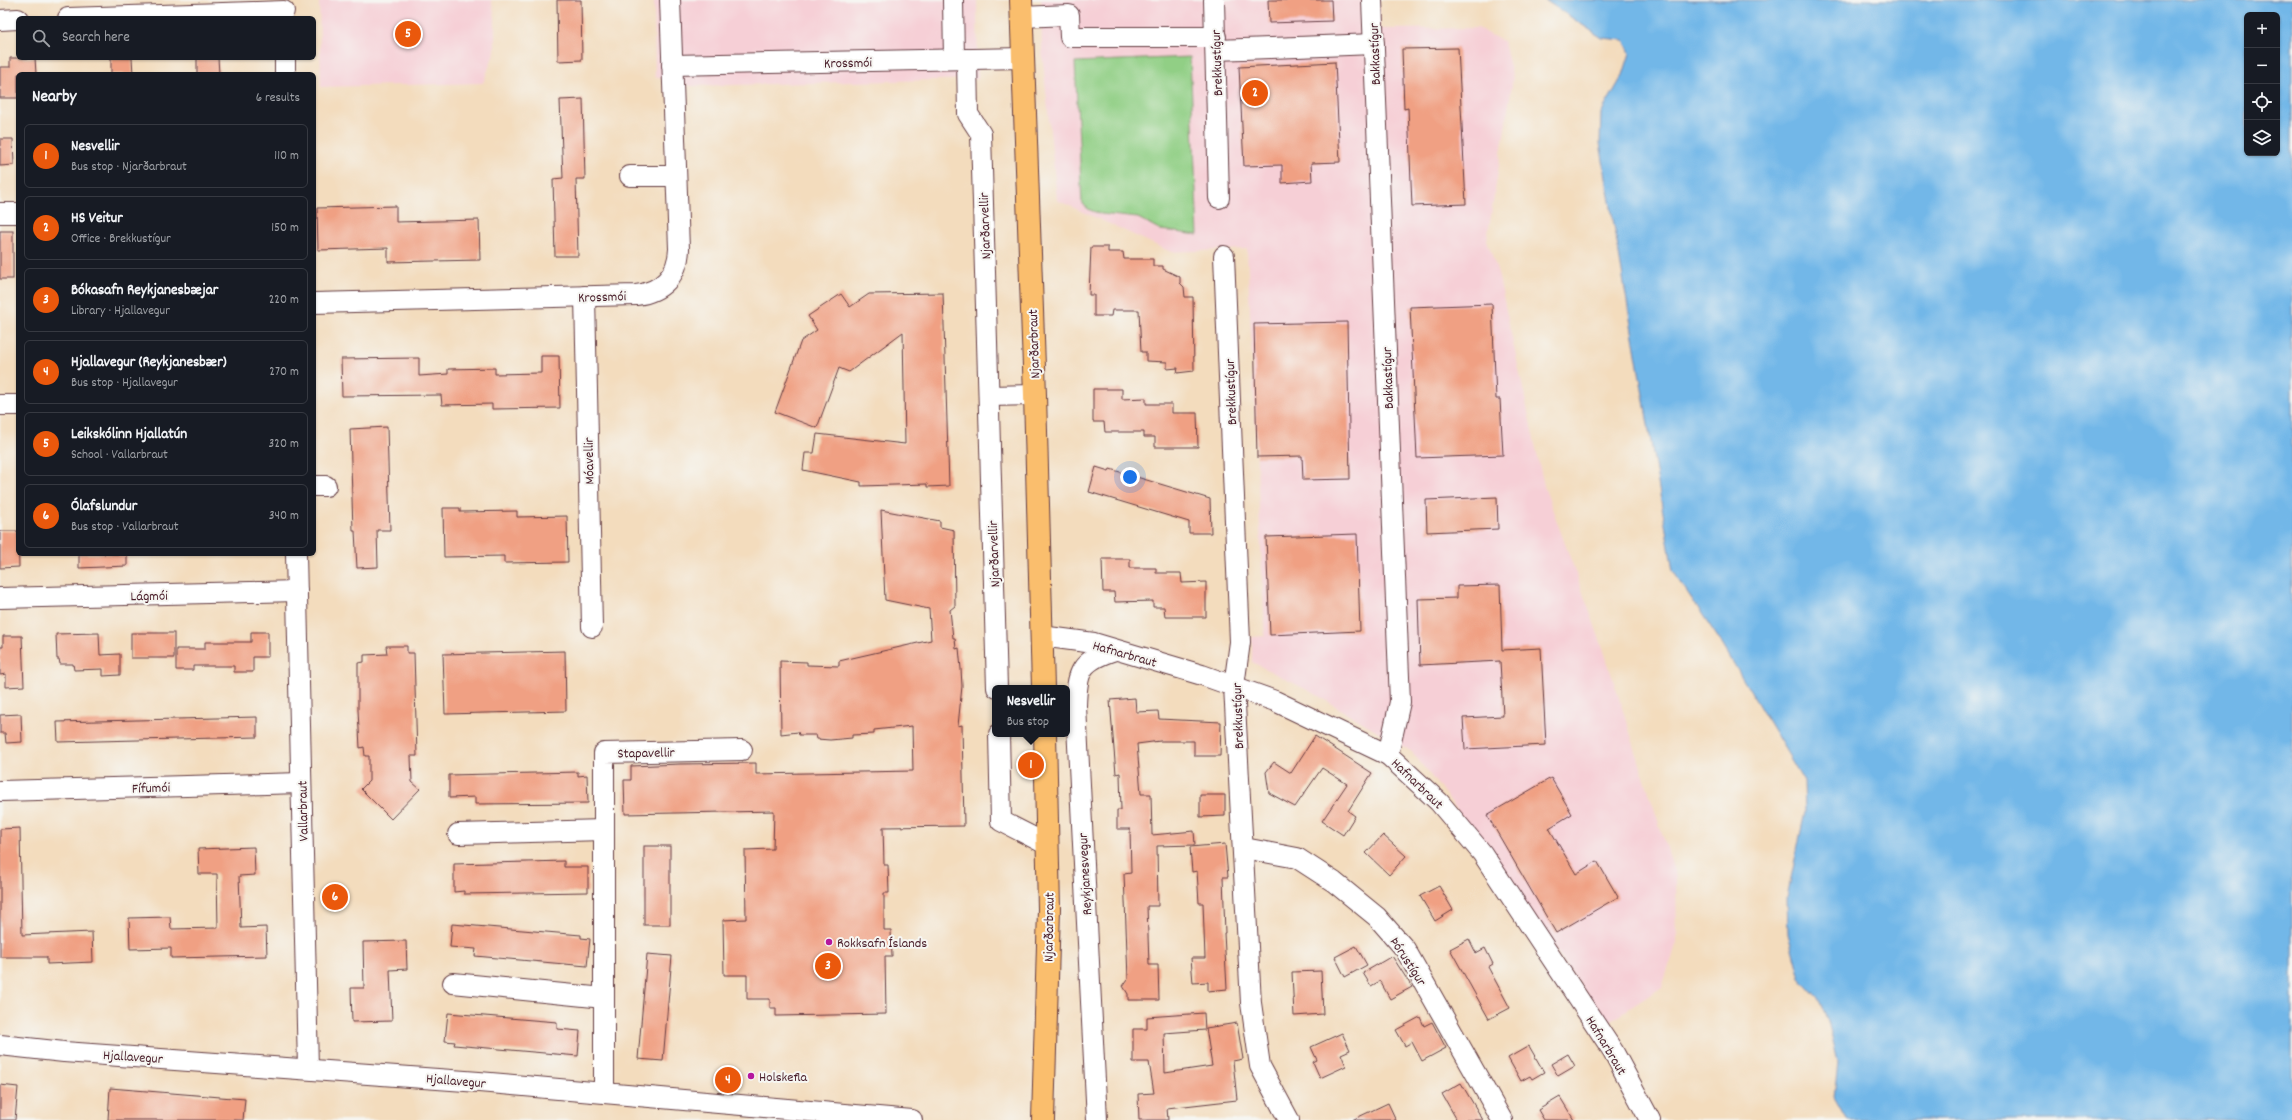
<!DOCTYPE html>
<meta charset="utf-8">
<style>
body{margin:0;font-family:Dekko,sans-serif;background:#20242c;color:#f1f3f6}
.controls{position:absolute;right:12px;top:12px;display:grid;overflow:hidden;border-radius:6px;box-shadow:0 1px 3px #0004}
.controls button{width:36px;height:36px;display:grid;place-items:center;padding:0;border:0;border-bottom:1px solid #363941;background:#171b24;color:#f1f3f6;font:20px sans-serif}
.you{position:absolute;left:1130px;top:477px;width:14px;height:14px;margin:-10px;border:3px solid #fff;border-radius:50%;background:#1a73e8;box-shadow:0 0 0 6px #1a73e833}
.badge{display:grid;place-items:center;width:26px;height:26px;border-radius:50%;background:#ea580c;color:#fff;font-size:13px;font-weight:700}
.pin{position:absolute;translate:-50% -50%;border:2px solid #fff;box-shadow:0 1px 4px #0006}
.popup{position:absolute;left:992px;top:685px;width:78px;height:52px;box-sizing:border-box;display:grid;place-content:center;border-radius:6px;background:#171b24;filter:drop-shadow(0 1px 3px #0005);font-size:13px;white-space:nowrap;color:#9ea1a6}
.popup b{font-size:15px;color:#f1f3f6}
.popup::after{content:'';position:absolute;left:50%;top:100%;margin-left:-8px;border:8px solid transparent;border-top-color:#171b24}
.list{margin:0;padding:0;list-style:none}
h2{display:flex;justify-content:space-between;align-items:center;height:52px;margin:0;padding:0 16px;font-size:17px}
h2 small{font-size:13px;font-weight:400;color:#9ea1a6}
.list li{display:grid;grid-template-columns:26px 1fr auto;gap:12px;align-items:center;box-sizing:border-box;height:64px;margin:0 8px 8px;padding:0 8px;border:1px solid #363941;border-radius:6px}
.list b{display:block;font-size:15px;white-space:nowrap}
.list p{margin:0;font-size:13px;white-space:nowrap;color:#9ea1a6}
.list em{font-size:13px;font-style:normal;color:#9ea1a6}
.icon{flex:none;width:22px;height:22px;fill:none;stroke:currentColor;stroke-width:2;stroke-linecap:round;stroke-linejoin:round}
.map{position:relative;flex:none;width:2292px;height:1120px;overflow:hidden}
.search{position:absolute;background:#171b24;box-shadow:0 1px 3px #0004;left:16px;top:16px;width:300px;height:44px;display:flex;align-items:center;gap:10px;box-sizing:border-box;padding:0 14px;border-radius:6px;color:#9ea1a6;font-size:15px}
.panel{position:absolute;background:#171b24;box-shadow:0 1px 3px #0004;left:16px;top:72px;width:300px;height:484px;border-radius:6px}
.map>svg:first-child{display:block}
</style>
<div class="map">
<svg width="2292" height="1120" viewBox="0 0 2292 1120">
<rect width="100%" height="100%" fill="#f6f6f2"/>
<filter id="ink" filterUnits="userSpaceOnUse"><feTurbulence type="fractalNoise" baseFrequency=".025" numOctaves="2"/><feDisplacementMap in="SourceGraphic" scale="8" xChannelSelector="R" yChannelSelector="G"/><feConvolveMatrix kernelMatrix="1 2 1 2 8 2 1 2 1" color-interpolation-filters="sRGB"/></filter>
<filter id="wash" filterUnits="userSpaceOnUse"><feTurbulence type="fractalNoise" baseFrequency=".012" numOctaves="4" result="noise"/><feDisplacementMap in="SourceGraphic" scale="16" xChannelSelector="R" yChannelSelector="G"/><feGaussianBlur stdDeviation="0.9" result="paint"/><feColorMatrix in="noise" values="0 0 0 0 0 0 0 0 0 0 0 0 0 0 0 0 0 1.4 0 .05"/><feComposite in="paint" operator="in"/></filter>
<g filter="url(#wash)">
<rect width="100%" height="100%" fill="#f3dcbd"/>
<!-- built -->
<g fill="#f6cfd6">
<polygon points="319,0 491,0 495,17 495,51 483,83 321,87"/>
<polygon points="654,0 977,0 978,79 691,86 655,77"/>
<polygon points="1041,0 1379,0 1380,29 1478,28 1504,42 1513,79 1487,240 1498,273 1544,486 1603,648 1676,877 1677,942 1662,987 1607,1023 1452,803 1412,752 1317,695 1252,662 1252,637 1265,636 1247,249 1171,252 1057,200 1042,51"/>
</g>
<!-- green -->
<polygon fill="#91cf85" stroke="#6e7758" points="1190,57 1198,235 1161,230 1138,218 1101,214 1090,210 1082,204 1075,62"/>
<!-- water -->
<path fill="#72b7e8" stroke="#5e6b8a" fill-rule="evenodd" d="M1545 0H2292V1120H1847L1834 1097 1838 1062 1829 1024 1818 998 1800 978 1788 934 1787 897 1805 812 1804 781 1719 639 1673 571 1600 143 1601 113 1623 75 1630 53 1624 40 1602 38ZM2247 15H2277V153H2247Z"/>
<g id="blocks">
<!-- building -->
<g fill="#f0a083">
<polygon points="557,0 581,0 582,60 558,61"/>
<polygon points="1268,0 1331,0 1332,21 1269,23"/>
<polygon points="1458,48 1466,204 1412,206 1408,108 1404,109 1402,49"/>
<polygon points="10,58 35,58 36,74 18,74 18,98 0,98 0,67 10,67"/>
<polygon points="111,58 132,58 133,74 111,74"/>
<polygon points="197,58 218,58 219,74 197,74"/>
<polygon points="1335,62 1340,162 1311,163 1312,181 1282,183 1282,165 1244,166 1239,67"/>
<polygon points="583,99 585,179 576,179 578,256 555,256 553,179 563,178 560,100"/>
<polygon points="0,139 13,139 14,165 0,166"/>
<polygon points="396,206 396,222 479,220 480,260 388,262 388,248 318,250 317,208"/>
<rect x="0" y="231" width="13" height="48"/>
<polygon points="1091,247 1108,247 1108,252 1123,252 1124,259 1153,259 1153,266 1163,266 1163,269 1180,277 1180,283 1184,287 1185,297 1193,297 1194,371 1177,373 1178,368 1167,369 1167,362 1146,361 1146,352 1141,352 1139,310 1112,310 1111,316 1094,316 1094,295 1089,295"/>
<polygon points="943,293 949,486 927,487 927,484 861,486 861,482 803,470 805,453 814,453 817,434 905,444 903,332 849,372 839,368 817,428 775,412 801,341 817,330 808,316 841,294 850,307 869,294"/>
<polygon points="1492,304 1496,399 1500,399 1503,455 1417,458 1410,307"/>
<polygon points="1347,322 1350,479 1303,480 1302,456 1257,457 1254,324"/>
<polygon points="541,356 559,356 560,408 492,409 492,404 442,405 441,395 342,396 341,359 419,358 419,376 448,374 448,369 495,368 495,374 541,373"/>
<polygon points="1093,389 1122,389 1122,399 1146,398 1146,404 1172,404 1172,413 1197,413 1198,447 1155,447 1155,437 1144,437 1144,432 1105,432 1104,422 1093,422"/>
<polygon points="387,427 390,530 377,530 378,567 357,568 355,531 353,531 350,429"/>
<polygon points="1096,467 1109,471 1110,469 1210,499 1211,533 1189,533 1189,522 1089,492"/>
<polygon points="1497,497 1498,529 1427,532 1426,500"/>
<polygon points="443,508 460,508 460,512 517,511 517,517 567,516 568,562 504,563 504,556 444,557"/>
<polygon points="881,510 940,521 940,527 954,530 955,606 950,610 953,638 955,638 956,649 959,648 961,669 962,686 958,726 962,725 964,826 883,827 884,865 888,865 889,893 884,893 884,930 891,930 892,956 885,956 886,1014 776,1016 776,1008 770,1008 770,999 747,999 747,975 724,975 723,920 746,919 745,850 773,849 774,811 625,814 624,780 631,780 631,766 680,764 756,763 756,774 913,771 912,726 874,730 874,734 852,735 852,738 830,740 817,739 816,735 799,735 798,732 781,734 780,661 807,662 807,665 839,666 839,661 931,640 929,609 885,600"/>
<polygon points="0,531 18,531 19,567 0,568"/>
<polygon points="1357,534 1360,631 1270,635 1266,537"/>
<polygon points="79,554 127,554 127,566 79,568"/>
<polygon points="1102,559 1130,559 1130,568 1156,568 1156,573 1181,573 1182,583 1206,582 1206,617 1165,617 1164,607 1153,607 1153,601 1115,602 1114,592 1103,592"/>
<polygon points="1500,585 1502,650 1541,648 1546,745 1465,749 1463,718 1503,716 1500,661 1420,665 1418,599 1457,598 1457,586"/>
<polygon points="251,632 268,632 268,657 253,657 253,672 234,672 234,666 193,666 193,670 176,670 176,649 205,649 205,642 251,642"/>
<polygon points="99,633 100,655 120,654 120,675 103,676 103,669 74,670 73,664 60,664 59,659 57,659 56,634"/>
<rect x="131" y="633" width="43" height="25"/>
<polygon points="3,636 22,636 24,686 6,687 6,674 0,675 0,647 3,647"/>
<polygon points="386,646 407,646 407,653 414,653 417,756 411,756 412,782 420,789 391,819 361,789 369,781 369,756 365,756 364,747 360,748 358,710 358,663 364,662 364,655 387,654"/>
<polygon points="565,651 566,711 445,714 443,654"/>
<polygon points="1135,698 1136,712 1158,711 1159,719 1221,722 1220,756 1194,756 1194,741 1160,741 1137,744 1141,794 1151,794 1152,835 1194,831 1195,845 1157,846 1158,906 1147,906 1149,965 1158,965 1159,1000 1128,1000 1128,994 1123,986 1128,979 1124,874 1131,873 1130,829 1117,829 1117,810 1121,810 1120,773 1116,774 1110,700"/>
<polygon points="21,714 22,742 6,743 5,733 0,733 0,715"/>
<polygon points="257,717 257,737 58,742 57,722"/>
<polygon points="1315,736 1372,773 1348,811 1355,816 1343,835 1322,821 1347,784 1322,768 1295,807 1269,793 1266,772 1274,762 1291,773"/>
<polygon points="578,772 578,776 587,775 588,803 475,804 475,797 449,798 449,775"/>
<polygon points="1551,778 1572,814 1549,828 1576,874 1597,861 1618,897 1556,933 1487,815"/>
<polygon points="1200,795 1225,795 1225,816 1200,817"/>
<polygon points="20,828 22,935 92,932 93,962 47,964 47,957 0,957 0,829"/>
<polygon points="1383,835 1406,856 1389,875 1366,853"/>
<polygon points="1225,844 1228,877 1223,877 1225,933 1224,933 1227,989 1208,991 1208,982 1193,983 1191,958 1205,958 1203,903 1199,903 1197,871 1192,872 1190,847"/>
<rect x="644" y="846" width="26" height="79"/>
<polygon points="254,847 255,875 239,876 241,928 266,927 267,956 171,958 171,948 130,949 129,918 170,917 171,929 218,928 217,874 199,874 198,849"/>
<polygon points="564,861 564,867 588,867 588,892 464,894 464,891 454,892 454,864"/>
<polygon points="1439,886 1453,910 1435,921 1420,896"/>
<polygon points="452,924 581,935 581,938 590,939 587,966 475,956 476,949 450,947"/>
<polygon points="1469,939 1476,953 1485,948 1493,964 1488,967 1510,1008 1489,1019 1450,949"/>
<polygon points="406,941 407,969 390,970 392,1021 352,1022 351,988 364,988 363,942"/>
<polygon points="1356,946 1367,965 1345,977 1335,957"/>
<polygon points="647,954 672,956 663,1061 638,1059"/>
<polygon points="1392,956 1412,987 1390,999 1380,981 1371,986 1363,973"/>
<polygon points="1321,971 1323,1014 1294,1016 1292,972"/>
<polygon points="448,1013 557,1022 557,1029 580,1031 578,1056 454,1045 455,1042 445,1041"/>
<polygon points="1204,1013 1205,1030 1164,1033 1165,1073 1212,1066 1206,1028 1237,1023 1243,1059 1233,1061 1237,1100 1167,1108 1168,1120 1139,1120 1138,1094 1154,1093 1149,1062 1133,1062 1133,1029 1147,1029 1147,1017"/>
<polygon points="1420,1017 1424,1026 1432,1022 1446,1048 1422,1061 1412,1042 1405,1046 1396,1030"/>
<polygon points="1342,1033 1350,1050 1341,1054 1346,1066 1320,1078 1313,1062 1317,1060 1311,1047"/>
<polygon points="1529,1046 1544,1072 1532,1079 1530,1076 1521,1081 1508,1058"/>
<polygon points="1568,1054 1575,1066 1558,1076 1551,1064"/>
<polygon points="1461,1083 1483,1120 1457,1120 1442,1094"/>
<polygon points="0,1085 18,1087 15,1120 0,1120"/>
<polygon points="110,1088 245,1099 243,1120 108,1120"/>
<polygon points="1560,1097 1574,1120 1544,1120 1538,1110"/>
<polygon points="1388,1103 1396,1120 1352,1120"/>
</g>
</g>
</g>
<g filter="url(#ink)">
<use href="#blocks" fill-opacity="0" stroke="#633b41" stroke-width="1"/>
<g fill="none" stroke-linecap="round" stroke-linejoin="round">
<!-- minor casing -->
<g stroke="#633b41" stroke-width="22">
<g id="minor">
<polyline points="953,0 954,59"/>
<polyline points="1214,0 1219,198"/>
<polyline points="1372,0 1400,702 1388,755"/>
<polyline points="1021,17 1069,15 1070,37 1216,37"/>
<polyline points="68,18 284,11"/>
<polyline points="0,20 18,19"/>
<polyline points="1216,50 1374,44"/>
<polyline points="285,58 285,74"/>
<polyline points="967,59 968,114 981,134 997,688"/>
<polyline points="672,65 1023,58"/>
<polyline points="630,176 676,176"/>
<polyline points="0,213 18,213"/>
<polyline points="1224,256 1240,642 1234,686 1251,1003 1260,1066 1289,1120"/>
<polyline points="585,296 592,627"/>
<path d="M314 303 636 295C662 292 678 275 679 249L670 0"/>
<polyline points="989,396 1035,395"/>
<polyline points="0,405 18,405"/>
<polyline points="314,486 326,486"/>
<polyline points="296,554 308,1068"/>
<polyline points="0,598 297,591"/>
<polyline points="1041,636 1094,643 1202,675 1275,701 1388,755 1439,802 1482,853 1613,1051 1650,1120"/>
<polyline points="999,734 1001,821 1048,845"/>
<polyline points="0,791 301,783"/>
<polyline points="458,834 604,830"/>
<polyline points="1244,848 1297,858 1334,882 1377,917 1405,949 1502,1120"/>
<polyline points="453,983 604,998"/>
<polyline points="0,1045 64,1052 479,1082 912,1120"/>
<polyline points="604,1092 604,753 742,750"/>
<path d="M1097 1120 1076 706C1077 671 1080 661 1115 650"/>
</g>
</g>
<!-- major casing -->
<g stroke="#633b41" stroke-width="24">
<g id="major">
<polyline points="1021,0 1035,395 1043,688"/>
<polyline points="1043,1120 1049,909 1045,734"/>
</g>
</g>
<!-- minor -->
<use href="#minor" stroke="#fff" stroke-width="20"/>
<!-- major -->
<use href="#major" stroke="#fabe6d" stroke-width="22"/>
</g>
</g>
<!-- markers -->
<g fill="#b5179e" stroke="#f6f6f2" stroke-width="1.5">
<circle cx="829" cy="942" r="4"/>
<circle cx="751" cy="1076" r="4"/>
</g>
<g text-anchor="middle" stroke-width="4" stroke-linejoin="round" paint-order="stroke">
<!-- street labels -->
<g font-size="14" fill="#4a1f2b" stroke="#f6f6f2">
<text transform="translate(1374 54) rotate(-92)" y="5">Bakkastígur</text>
<text transform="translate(848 62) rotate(-1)" y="5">Krossmói</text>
<text transform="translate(1216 63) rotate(-92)" y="5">Brekkustígur</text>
<text transform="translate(984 226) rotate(-92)" y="5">Njarðarvellir</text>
<text transform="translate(602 296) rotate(-2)" y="5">Krossmói</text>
<text transform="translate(1033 344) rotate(-92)" y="5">Njarðarbraut</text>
<text transform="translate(1387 378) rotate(-92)" y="5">Bakkastígur</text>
<text transform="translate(1230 392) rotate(-92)" y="5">Brekkustígur</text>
<text transform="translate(588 461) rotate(-91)" y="5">Móavellir</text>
<text transform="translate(993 554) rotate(-92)" y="5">Njarðarvellir</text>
<text transform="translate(149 595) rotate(-1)" y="5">Lágmói</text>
<text transform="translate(1125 653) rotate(16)" y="5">Hafnarbraut</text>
<text transform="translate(1237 716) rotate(-92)" y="5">Brekkustígur</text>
<text transform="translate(646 752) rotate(-1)" y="5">Stapavellir</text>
<text transform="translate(1418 783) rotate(44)" y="5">Hafnarbraut</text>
<text transform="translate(151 787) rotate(-2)" y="5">Fífumói</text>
<text transform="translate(302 811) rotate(-91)" y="5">Vallarbraut</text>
<text transform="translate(1084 874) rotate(-93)" y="5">Reykjanesvegur</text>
<text transform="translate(1048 927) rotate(-89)" y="5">Njarðarbraut</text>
<text transform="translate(1409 961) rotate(57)" y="5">Þórustígur</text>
<text transform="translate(1607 1045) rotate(59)" y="5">Hafnarbraut</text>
<text transform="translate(133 1056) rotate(4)" y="5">Hjallavegur</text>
<text transform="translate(456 1080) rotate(5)" y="5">Hjallavegur</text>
</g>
<!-- poi labels -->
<g font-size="14" fill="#4a1f2b" stroke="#f6f6f2" text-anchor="start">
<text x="837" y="947">Rokksafn Íslands</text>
<text x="759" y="1081">Holskefla</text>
</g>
</g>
</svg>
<div class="controls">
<button>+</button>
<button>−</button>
<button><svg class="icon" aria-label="locate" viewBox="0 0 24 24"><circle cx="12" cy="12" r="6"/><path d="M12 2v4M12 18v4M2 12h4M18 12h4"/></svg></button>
<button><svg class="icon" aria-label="layers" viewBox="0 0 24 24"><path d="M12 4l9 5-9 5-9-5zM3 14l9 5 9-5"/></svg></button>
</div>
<div class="you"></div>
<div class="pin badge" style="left:1031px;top:765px">1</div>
<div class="popup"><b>Nesvellir</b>Bus stop</div>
<div class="pin badge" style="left:1255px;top:93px">2</div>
<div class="pin badge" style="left:828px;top:966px">3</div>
<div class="pin badge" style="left:728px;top:1080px">4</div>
<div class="pin badge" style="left:408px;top:34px">5</div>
<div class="pin badge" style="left:335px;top:897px">6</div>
<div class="search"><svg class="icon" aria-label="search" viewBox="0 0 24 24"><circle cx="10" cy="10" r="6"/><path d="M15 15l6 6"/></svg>Search here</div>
<section class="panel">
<h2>Nearby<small>6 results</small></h2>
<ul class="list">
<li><span class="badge">1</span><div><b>Nesvellir</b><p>Bus stop · Njarðarbraut</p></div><em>110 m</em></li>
<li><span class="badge">2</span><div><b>HS Veitur</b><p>Office · Brekkustígur</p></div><em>150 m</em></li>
<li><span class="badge">3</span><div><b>Bókasafn Reykjanesbæjar</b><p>Library · Hjallavegur</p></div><em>220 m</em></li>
<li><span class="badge">4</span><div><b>Hjallavegur (Reykjanesbær)</b><p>Bus stop · Hjallavegur</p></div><em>270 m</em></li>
<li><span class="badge">5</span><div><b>Leikskólinn Hjallatún</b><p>School · Vallarbraut</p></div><em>320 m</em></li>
<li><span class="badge">6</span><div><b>Ólafslundur</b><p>Bus stop · Vallarbraut</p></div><em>340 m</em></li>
</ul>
</section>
</div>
